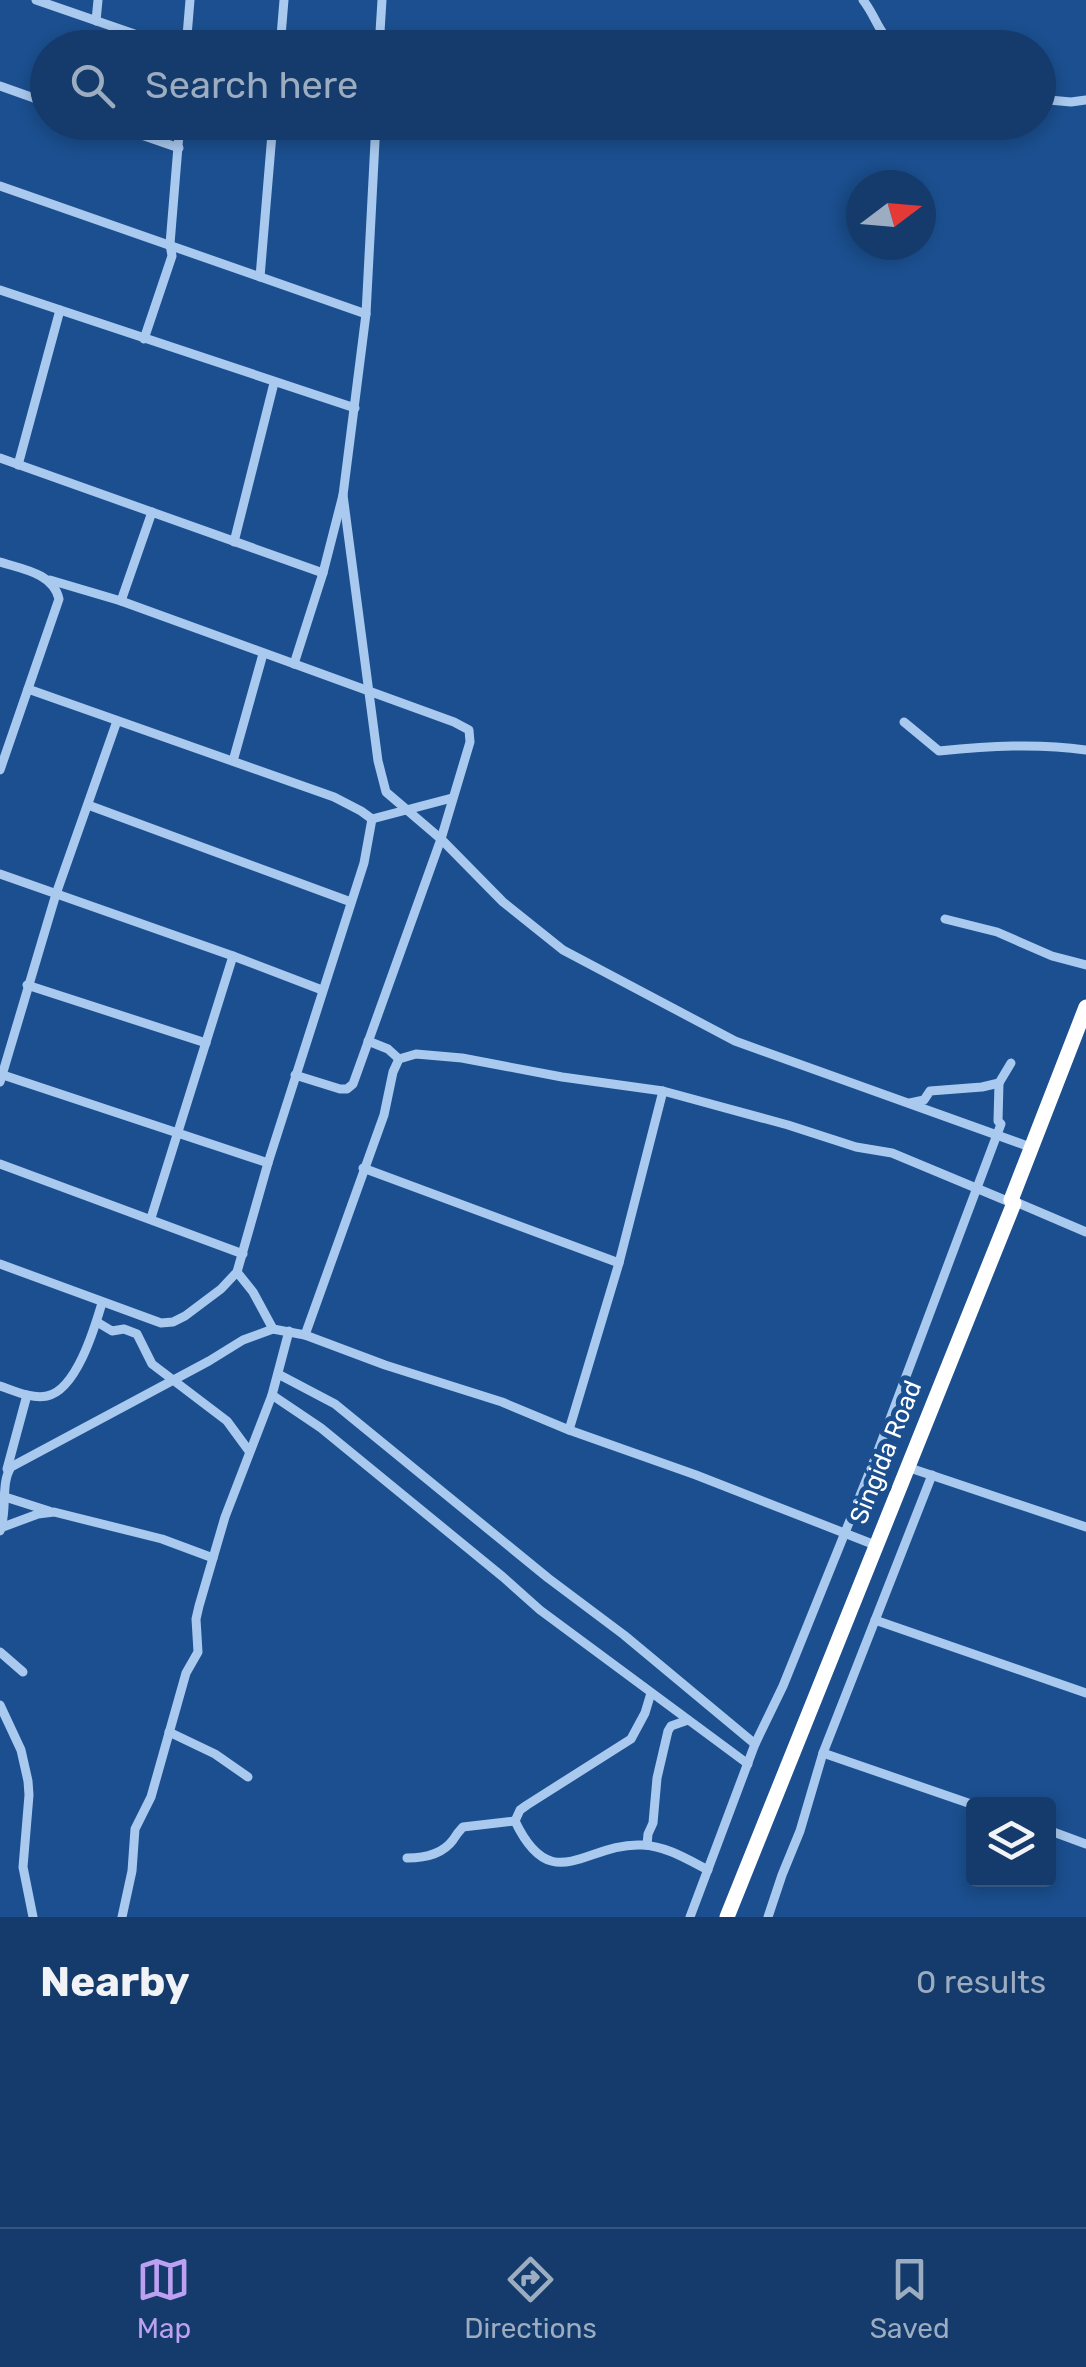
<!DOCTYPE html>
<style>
body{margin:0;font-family:Rubik,sans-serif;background:#214673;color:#f1f3f6}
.controls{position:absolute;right:30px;bottom:30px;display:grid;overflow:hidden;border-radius:10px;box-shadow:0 5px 15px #0003}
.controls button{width:90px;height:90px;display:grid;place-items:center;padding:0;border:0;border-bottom:2px solid #33557e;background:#143b6b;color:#f1f3f6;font:50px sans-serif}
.compass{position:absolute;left:846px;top:170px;width:90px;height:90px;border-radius:50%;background:#143b6b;box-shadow:0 5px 15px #0003;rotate:74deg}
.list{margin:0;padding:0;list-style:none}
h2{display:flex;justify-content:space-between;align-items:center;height:130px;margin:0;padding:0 40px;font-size:42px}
h2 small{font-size:32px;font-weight:400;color:#9dadc1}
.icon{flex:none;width:55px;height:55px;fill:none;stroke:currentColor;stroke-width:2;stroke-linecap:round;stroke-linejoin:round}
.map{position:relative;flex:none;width:1086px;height:1917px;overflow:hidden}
.search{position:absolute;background:#143b6b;box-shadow:0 5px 15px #0003;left:30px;right:30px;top:30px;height:110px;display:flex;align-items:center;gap:25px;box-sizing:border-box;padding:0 35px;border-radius:55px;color:#9dadc1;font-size:38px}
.sheet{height:310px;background:#143b6b}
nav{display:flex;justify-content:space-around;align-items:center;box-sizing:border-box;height:140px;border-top:2px solid #33557e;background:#143b6b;font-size:28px;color:#9dadc1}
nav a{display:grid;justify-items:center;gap:5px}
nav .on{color:#bca0f2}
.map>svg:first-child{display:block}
</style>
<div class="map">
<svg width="1086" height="1917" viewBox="0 0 1086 1917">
<rect width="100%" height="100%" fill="#1b4f8f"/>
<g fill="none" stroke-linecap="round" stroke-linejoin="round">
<!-- street -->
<g stroke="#a9c9ee" stroke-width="9">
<polyline points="36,0 175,48"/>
<path d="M863 0C877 18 877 32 897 48"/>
<polyline points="96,21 98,0"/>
<polyline points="186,48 190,0"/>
<polyline points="280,48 284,0"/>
<polyline points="379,48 382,0"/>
<polyline points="0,86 48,103"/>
<polyline points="1038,99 1071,102 1086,100"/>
<polyline points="104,122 179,148"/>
<polyline points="0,186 366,314"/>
<polyline points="260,277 273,122"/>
<polyline points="0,290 355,408"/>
<polyline points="144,339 172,256 170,244 180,122"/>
<polyline points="0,458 323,573"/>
<polyline points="18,465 60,310"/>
<polyline points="343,495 378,761 386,792 441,839 503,902 563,950 735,1041 1033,1148"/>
<polyline points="234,542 274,383"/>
<path d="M0 562C22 569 53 573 59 599L0 770"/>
<polyline points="50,580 121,601 454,722 469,730 470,742 441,839 353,1084 347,1089 340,1089 295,1075"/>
<polyline points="121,601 152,512"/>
<polyline points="294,664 323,573 343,495 366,314 376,122"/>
<path d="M904 722 939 751C989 746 1037 743 1086 750"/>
<polyline points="233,761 263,654"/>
<polyline points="88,805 351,902"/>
<polyline points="372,819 452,798"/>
<polyline points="0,874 233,956 322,990"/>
<polyline points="945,919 997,932 1052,956 1086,965"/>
<polyline points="27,985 206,1043"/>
<polyline points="368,1041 388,1049 399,1059"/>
<polyline points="3,1075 268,1163"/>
<polyline points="0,1082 56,894 117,721"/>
<polyline points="910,1103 924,1100 930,1091 982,1087 999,1083 1011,1063"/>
<polyline points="0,1164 243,1254"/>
<polyline points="363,1168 619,1263"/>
<polyline points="1011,1200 1086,1232"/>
<polyline points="151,1218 233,956"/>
<polyline points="0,1264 161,1323 173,1322 185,1316 221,1289 237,1272 268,1163 364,863 372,819 361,811 334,797 28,689"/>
<polyline points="237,1272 253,1292 273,1329"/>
<polyline points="97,1322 112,1331 124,1329 137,1334 152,1364 227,1421 249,1451"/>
<polyline points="305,1335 384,1115 393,1072 399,1059 416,1054 462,1058 562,1077 663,1091 788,1125 856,1147 892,1153 1012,1203"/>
<polyline points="278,1374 335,1404 548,1578 624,1635 755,1744"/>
<path d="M0 1386C15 1391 31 1399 47 1396 76 1390 94 1330 102 1303"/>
<polyline points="272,1395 321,1428 503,1577 540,1610 748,1764"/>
<polyline points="569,1430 619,1263 663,1091"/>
<polyline points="907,1467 1086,1527"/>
<polyline points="7,1469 27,1395"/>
<polyline points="2,1496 49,1511"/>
<polyline points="3,1527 38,1514 54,1512 162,1539 213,1558"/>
<path d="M0 1531C8 1510 0 1484 11 1467L209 1361 243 1340 273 1329 305 1335 385 1365 502 1402 569 1430 696 1475 875 1545"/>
<polyline points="875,1620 1086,1693"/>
<polyline points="0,1652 23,1672"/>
<polyline points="0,1705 21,1750 28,1781 29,1795 23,1867 33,1917"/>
<polyline points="169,1732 215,1754 248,1777"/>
<polyline points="823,1753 974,1805"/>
<path d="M515 1821C552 1899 586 1842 642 1845 666 1846 687 1859 708 1870"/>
<polyline points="515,1821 520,1810 527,1805 631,1739 645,1713 651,1693"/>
<polyline points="1048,1830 1086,1844"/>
<polyline points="647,1845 648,1834 653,1823 657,1778 668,1731 671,1726 688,1720"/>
<path d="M407 1858C424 1858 442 1855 453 1840 456 1835 459 1831 463 1827L515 1821"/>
<polyline points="122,1917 132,1871 135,1829 151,1797 186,1673 198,1652 196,1619 199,1606 225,1517 272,1395 289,1331"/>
<polyline points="690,1917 755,1744 783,1686 876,1456 1001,1124 998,1121 999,1083"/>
<polyline points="768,1917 782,1875 800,1831 823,1753 932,1475"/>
</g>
<!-- highway -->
<polyline stroke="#fff" stroke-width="15" points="727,1917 1014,1203 1011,1200 1086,1007"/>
</g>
<g text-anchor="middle" stroke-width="10" stroke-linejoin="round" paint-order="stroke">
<!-- street labels -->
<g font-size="25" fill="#fff" stroke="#1b4f8f">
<text transform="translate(885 1452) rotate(-68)" y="9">Singida Road</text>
</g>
</g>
</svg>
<div class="controls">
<button><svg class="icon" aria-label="layers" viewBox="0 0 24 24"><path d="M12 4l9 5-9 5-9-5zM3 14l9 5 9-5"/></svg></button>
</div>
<svg class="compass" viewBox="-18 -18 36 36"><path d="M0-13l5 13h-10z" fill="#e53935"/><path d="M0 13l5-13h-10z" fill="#9dadc1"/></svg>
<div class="search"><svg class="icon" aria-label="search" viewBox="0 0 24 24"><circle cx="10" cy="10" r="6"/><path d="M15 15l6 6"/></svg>Search here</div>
</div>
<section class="sheet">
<h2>Nearby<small>0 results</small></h2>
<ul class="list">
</ul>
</section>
<nav>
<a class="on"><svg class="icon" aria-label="map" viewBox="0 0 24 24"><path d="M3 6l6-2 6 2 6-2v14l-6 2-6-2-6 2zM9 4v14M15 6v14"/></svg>Map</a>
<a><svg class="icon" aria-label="directions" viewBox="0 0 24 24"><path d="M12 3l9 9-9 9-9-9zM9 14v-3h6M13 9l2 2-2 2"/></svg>Directions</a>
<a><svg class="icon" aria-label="saved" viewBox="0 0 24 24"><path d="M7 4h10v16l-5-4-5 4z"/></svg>Saved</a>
</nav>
